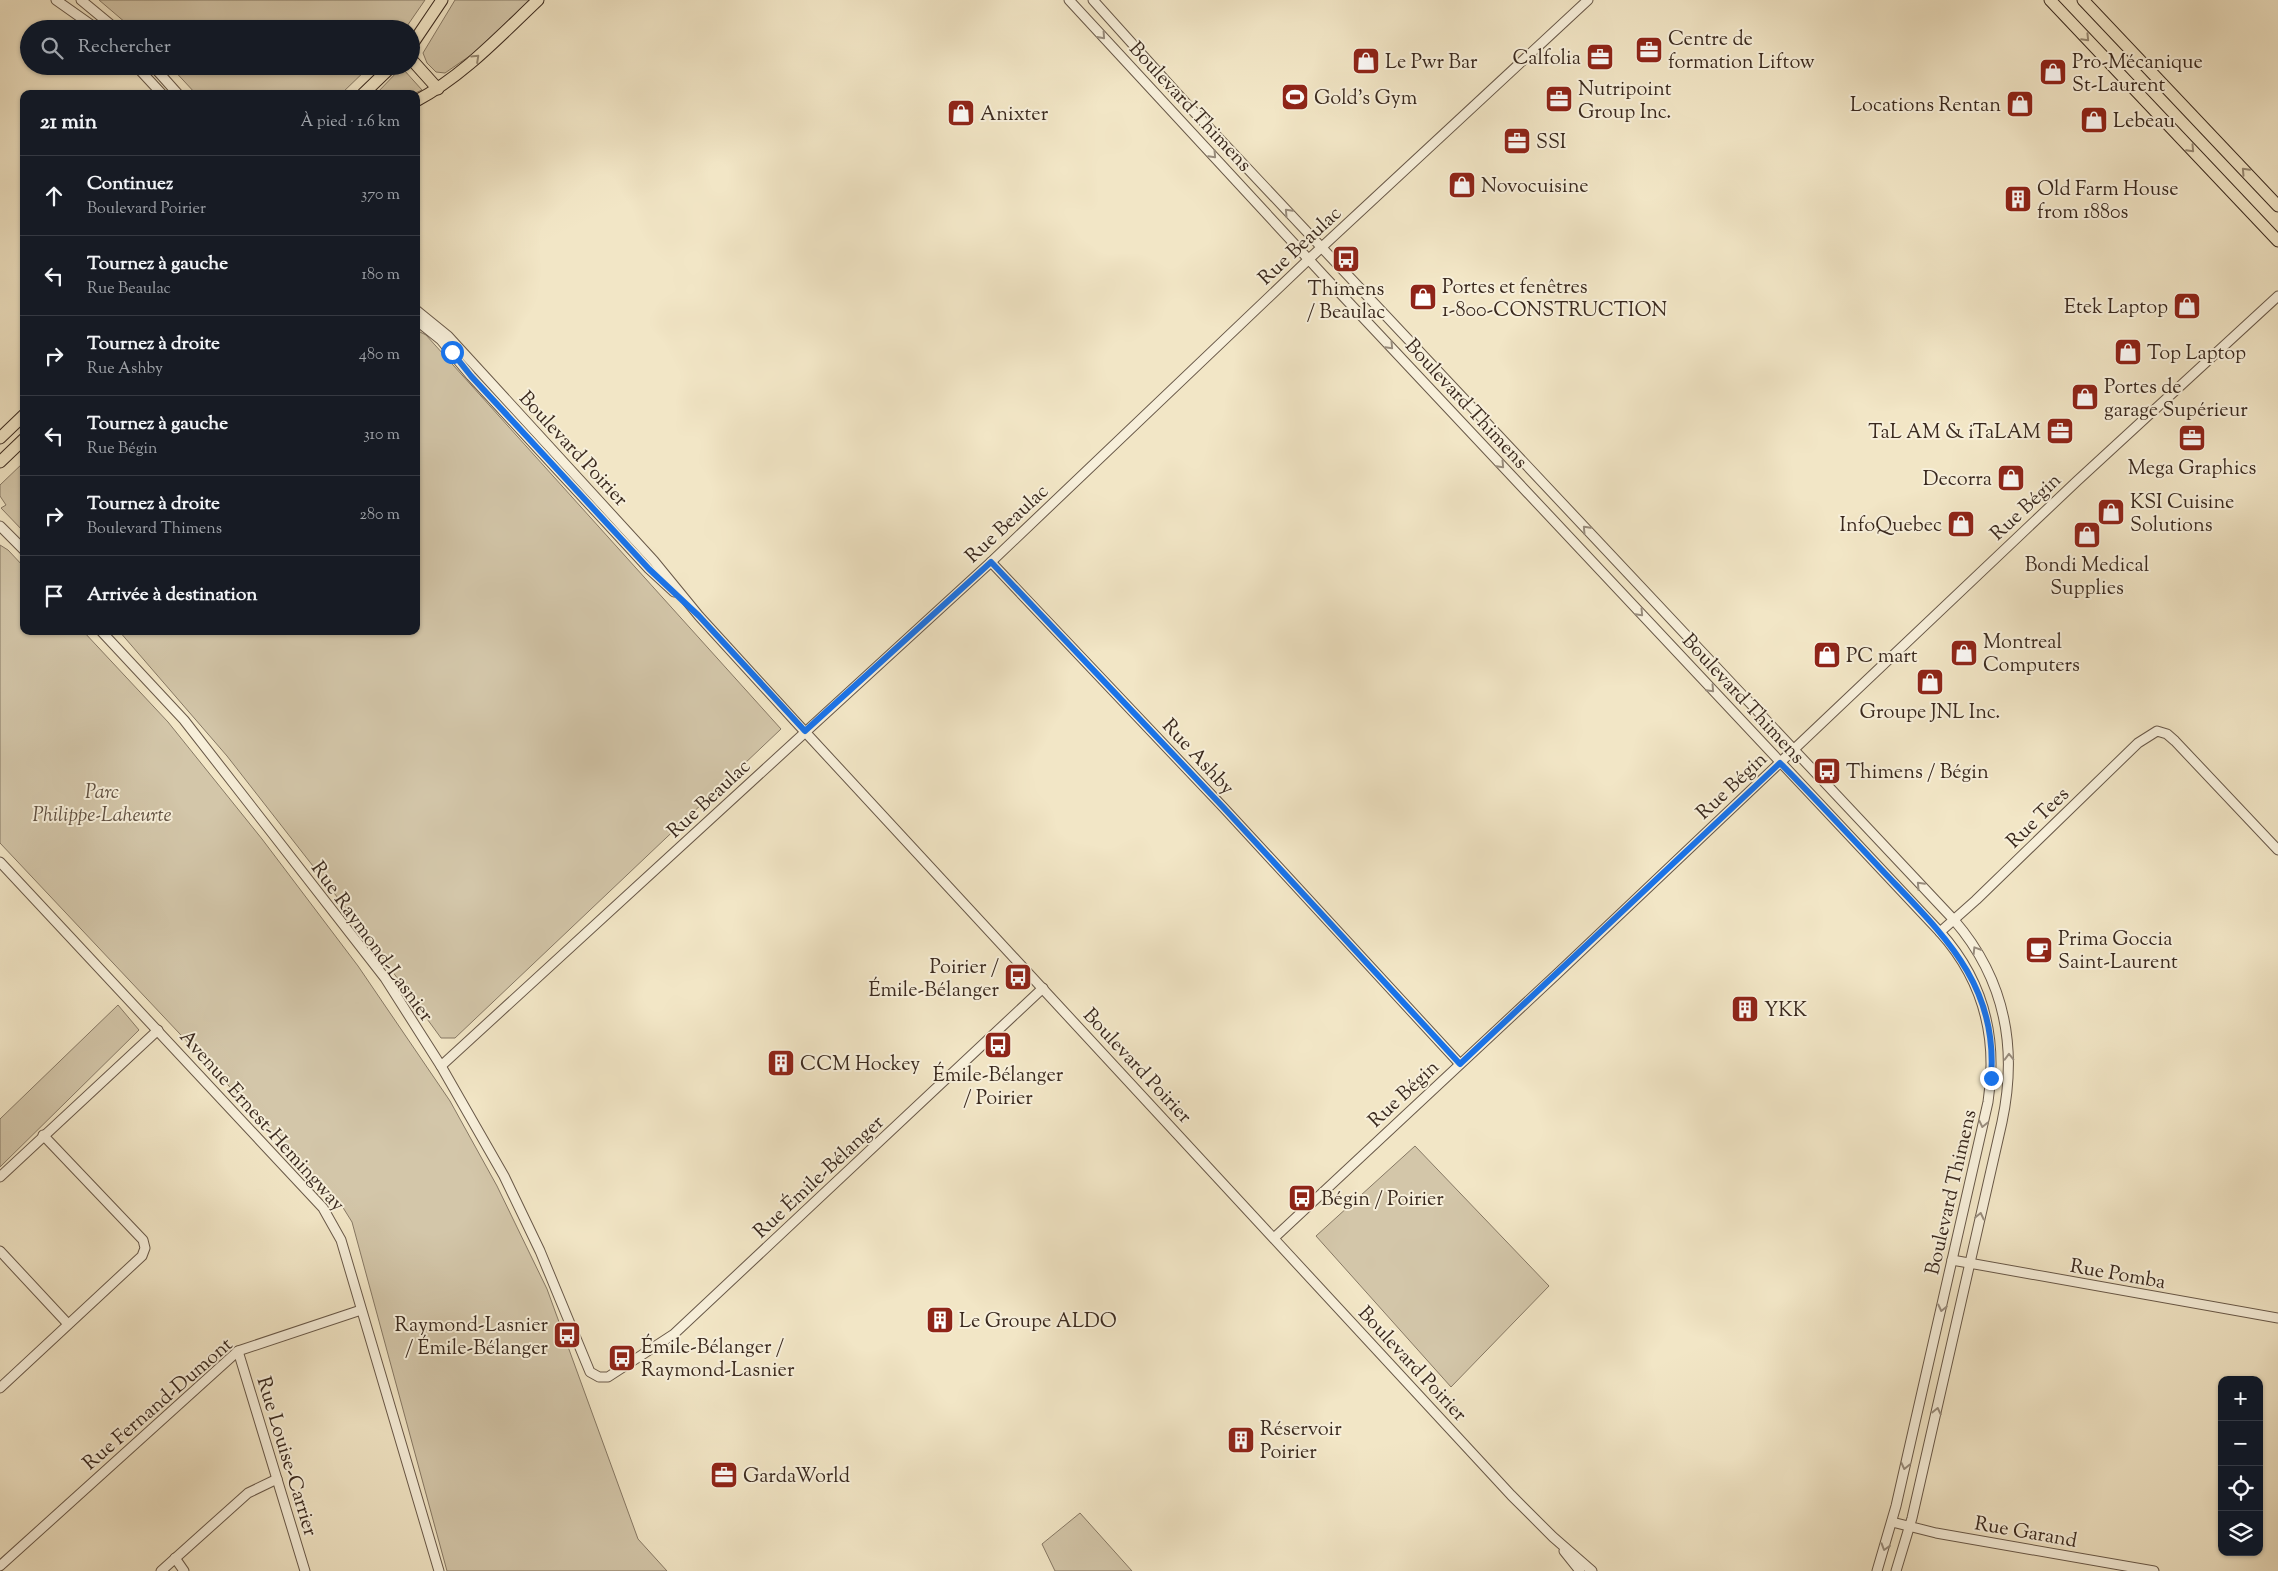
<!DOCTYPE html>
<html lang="fr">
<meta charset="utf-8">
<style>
body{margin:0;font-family:"Sorts Mill Goudy",serif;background:#20242c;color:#f1f3f6}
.controls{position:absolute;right:15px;bottom:15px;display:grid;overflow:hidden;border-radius:10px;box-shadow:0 1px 4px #0004}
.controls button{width:45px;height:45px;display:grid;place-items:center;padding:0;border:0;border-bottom:1px solid #363941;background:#171b24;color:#f1f3f6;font:25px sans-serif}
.stop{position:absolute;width:15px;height:15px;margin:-11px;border:4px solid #1a73e8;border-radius:50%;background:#fff}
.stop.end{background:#1a73e8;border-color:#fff;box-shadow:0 1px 5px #0008}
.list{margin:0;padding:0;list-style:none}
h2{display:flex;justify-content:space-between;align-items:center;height:65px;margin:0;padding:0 20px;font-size:21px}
h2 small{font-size:16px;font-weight:400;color:#9ea1a6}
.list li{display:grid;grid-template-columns:32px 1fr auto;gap:15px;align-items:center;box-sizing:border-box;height:80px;padding:0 20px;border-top:1px solid #363941}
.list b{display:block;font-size:19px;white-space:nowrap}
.list p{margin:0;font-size:16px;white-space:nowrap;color:#9ea1a6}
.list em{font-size:16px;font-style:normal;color:#9ea1a6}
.icon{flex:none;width:28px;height:28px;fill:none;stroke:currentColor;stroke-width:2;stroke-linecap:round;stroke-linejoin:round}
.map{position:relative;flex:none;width:2278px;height:1571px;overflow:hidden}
.search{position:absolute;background:#171b24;box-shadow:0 1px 4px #0004;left:20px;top:20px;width:400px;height:55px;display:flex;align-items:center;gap:12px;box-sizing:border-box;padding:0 18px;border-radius:28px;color:#9ea1a6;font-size:19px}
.panel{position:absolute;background:#171b24;box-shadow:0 1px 4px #0004;left:20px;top:90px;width:400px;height:545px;border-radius:10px}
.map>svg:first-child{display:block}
</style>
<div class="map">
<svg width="2278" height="1571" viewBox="0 0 2278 1571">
<rect width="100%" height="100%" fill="#f2e6c6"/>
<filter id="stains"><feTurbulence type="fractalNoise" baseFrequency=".004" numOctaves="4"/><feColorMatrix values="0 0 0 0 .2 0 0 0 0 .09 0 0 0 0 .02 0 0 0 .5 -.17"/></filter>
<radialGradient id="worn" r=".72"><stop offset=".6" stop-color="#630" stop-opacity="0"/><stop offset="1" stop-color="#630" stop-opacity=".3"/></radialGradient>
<!-- green -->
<g fill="#d3c6a9" stroke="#867864">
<polygon points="99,0 425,0 405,29 133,29"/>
<polygon points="455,0 530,0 471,55 445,73 436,72 427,63 423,53"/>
<polygon points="170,66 370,66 341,94 196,94"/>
<polygon points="399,70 404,70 422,90 413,94 376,94"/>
<polygon points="416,330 426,335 781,729 455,1038 441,1038 352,916 227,756 119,631 416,631"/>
<polygon points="24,462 24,532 1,508 6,505 0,496 0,485"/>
<polygon points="0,545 8,550 24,567 24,631 83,631 168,722 262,839 358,966 450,1101 497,1186 547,1289 638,1539 667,1571 447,1571 352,1222 342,1206 0,843"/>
<polygon points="118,1005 139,1030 0,1167 0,1119"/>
<polygon points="1415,1146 1549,1286 1451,1387 1316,1236"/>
<polygon points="1080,1513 1132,1571 1055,1571 1042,1544"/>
</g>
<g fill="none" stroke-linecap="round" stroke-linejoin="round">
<!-- minor casing -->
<g stroke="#685848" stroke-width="11">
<g id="minor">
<polyline points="56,0 97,29"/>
<polyline points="81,0 116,29"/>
<path d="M1069 0 1324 276 1940 932C1984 981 1998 1038 1988 1102L1896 1506 1877 1571"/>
<path d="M1093 0 1183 100 1954 920C2005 979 2018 1047 2002 1122L1912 1518 1896 1571"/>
<polyline points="136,66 162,94"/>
<polyline points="153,66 178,94"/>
<polyline points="416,310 448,336 654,561 699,616 795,721 1511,1495 1553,1537 1592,1571"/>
<polyline points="416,320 441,340 471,376 649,569 674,592"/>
<polyline points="0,526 24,550"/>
<polyline points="991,562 1223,807 1460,1064"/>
<polyline points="101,631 184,720 385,978 441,1066 504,1176 540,1251 590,1372 599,1377 608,1377 674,1334 1043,988"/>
<polyline points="0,862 323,1208 341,1240 439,1571"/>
<polyline points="1940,932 1976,900 2138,743 2157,731 2167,734 2175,741 2278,850"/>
<polyline points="441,1066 991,562 1309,259 1588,0"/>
<polyline points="0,1177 158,1030"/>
<polyline points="1274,1238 1558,973 2077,481 2278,296"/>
<polyline points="0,1251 68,1324"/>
<polyline points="1952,1260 2278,1318"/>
<polyline points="238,1351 305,1571"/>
<polyline points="0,1388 142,1256 145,1248 143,1240 43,1135"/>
<polyline points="1892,1522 1936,1533 2154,1571"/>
<polyline points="1564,1551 1580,1571"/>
<polyline points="175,1558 184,1571"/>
<polyline points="0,1566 238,1351 361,1310"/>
<polyline points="161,1571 248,1493 277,1479"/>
</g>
</g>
<!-- major casing -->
<g stroke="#3a291e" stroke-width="13">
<g id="major">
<polyline points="2050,0 2278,241"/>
<polyline points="2083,0 2278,206"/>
<polyline points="411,46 442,0"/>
<polyline points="411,59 438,89"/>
<polyline points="363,94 392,66"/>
<path d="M416 101C463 76 500 36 538 0"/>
<polyline points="0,438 24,415"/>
<polyline points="0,462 24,439"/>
</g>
</g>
<!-- minor -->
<use href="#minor" stroke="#f7efda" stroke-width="9"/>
<!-- major -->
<use href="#major" stroke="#f2e6c6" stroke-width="11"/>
</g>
<!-- one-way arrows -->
<defs><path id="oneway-chevron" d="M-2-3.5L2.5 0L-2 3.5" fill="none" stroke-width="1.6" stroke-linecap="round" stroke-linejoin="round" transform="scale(1.25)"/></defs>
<g stroke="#988c7c">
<use href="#oneway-chevron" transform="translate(1102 36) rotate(48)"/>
<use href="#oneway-chevron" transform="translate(1213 155) rotate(47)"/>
<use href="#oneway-chevron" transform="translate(1288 212) rotate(-133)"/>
<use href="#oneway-chevron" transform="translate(1390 346) rotate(47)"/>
<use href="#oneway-chevron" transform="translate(1501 465) rotate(47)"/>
<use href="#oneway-chevron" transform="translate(1586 529) rotate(-133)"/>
<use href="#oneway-chevron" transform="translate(1640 613) rotate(47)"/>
<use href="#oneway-chevron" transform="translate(1711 689) rotate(47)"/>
<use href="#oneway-chevron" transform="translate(1920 885) rotate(-133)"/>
<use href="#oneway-chevron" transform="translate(1976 950) rotate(-122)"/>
<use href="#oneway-chevron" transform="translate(2009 1057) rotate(-91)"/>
<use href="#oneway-chevron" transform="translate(1983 1124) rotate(103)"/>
<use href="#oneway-chevron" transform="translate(1980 1216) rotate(-77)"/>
<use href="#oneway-chevron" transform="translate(1942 1308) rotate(103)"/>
<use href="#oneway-chevron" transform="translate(1937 1411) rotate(-77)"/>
<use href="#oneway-chevron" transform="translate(1905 1466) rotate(103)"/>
<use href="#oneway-chevron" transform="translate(1885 1547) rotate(107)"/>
</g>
<g stroke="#968872">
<use href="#oneway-chevron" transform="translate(2086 38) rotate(46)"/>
<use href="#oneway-chevron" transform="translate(476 58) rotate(-43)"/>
<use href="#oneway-chevron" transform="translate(2191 149) rotate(47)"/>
<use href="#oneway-chevron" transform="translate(2245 171) rotate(-133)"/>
</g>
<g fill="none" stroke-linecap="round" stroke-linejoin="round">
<!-- route -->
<path stroke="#1a73e8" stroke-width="6" d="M452 352 471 376 649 569 699 616 805 731 991 562 1223 807 1460 1064 1780 763C1814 797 1847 833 1880 868 1940 932 1999 982 1991 1078"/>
</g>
<!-- icons -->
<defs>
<g id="office-square" transform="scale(1.4375)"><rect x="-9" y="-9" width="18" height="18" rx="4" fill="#8f2418" stroke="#f7efda"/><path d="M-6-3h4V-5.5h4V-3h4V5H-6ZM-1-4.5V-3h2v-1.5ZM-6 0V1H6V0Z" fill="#fff"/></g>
<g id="shop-square" transform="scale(1.4375)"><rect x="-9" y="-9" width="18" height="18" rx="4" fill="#8f2418" stroke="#f7efda"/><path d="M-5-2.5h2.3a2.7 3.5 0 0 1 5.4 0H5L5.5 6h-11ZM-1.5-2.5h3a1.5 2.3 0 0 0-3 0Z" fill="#fff"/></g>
<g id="stadium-square" transform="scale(1.4375)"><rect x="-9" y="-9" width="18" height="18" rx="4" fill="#8f2418" stroke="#f7efda"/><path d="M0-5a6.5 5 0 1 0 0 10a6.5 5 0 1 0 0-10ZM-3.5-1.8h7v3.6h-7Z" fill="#fff"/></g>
<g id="building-square" transform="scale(1.4375)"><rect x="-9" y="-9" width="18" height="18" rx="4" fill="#8f2418" stroke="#f7efda"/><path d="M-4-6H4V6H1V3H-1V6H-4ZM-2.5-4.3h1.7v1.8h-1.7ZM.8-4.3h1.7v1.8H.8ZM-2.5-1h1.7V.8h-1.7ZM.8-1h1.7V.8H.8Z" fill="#fff"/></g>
<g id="bus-square" transform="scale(1.4375)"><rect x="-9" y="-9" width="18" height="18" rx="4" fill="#8f2418" stroke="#f7efda"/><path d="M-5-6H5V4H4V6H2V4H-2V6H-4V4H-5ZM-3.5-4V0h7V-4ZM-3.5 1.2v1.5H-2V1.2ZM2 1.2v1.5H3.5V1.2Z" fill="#fff"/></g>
<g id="cafe-square" transform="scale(1.4375)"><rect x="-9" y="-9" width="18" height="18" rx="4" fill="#8f2418" stroke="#f7efda"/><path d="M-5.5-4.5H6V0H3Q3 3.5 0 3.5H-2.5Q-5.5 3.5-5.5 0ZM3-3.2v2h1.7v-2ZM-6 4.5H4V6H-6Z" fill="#fff"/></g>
</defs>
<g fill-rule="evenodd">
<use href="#office-square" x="1649" y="50"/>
<use href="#office-square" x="1600" y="57"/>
<use href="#shop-square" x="1366" y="61"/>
<use href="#shop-square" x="2053" y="72"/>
<use href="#stadium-square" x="1295" y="97"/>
<use href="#office-square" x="1559" y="99"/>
<use href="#shop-square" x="2020" y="104"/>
<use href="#shop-square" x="961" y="113"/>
<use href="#shop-square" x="2094" y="120"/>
<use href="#office-square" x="1517" y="141"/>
<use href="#shop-square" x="1462" y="185"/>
<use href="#building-square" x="2018" y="199"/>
<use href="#bus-square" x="1346" y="259"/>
<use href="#shop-square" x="1423" y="297"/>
<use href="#shop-square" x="2187" y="306"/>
<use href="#shop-square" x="2128" y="352"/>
<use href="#shop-square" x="2085" y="397"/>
<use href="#office-square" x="2060" y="431"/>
<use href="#office-square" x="2192" y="438"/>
<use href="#shop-square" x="2011" y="478"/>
<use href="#shop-square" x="2111" y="512"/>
<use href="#shop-square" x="1961" y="524"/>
<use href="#shop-square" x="2087" y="535"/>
<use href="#shop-square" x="1964" y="653"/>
<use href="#shop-square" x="1827" y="655"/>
<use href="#shop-square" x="1930" y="682"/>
<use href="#bus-square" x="1827" y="771"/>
<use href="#cafe-square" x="2039" y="950"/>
<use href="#bus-square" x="1018" y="977"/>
<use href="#building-square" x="1745" y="1009"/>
<use href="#bus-square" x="998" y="1045"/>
<use href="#building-square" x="781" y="1063"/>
<use href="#bus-square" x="1302" y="1198"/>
<use href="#building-square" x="940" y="1320"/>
<use href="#bus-square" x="567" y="1335"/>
<use href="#bus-square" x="622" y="1358"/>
<use href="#building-square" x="1241" y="1440"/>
<use href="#office-square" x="724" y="1475"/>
</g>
<g text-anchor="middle" stroke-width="4" stroke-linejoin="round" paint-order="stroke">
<!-- poi labels -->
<g font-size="20" fill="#3a291e" stroke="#f7efda" text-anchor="start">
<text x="1668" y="45">Centre de<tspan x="1668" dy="23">formation Liftow</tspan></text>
<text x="1581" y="64" text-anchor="end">Calfolia</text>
<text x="1385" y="68">Le Pwr Bar</text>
<text x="2072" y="68">Pro-Mécanique<tspan x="2072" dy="23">St-Laurent</tspan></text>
<text x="1578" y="95">Nutripoint<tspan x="1578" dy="23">Group Inc.</tspan></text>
<text x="1314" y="104">Gold's Gym</text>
<text x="2001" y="111" text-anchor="end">Locations Rentan</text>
<text x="980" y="120">Anixter</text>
<text x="2113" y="127">Lebeau</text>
<text x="1536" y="148">SSI</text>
<text x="1481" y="192">Novocuisine</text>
<text x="2037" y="195">Old Farm House<tspan x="2037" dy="23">from 1880s</tspan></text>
<text x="1442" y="293">Portes et fenêtres<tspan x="1442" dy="23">1-800-CONSTRUCTION</tspan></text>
<text x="1346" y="295" text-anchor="middle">Thimens<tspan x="1346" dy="23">/ Beaulac</tspan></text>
<text x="2168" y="313" text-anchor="end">Etek Laptop</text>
<text x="2147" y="359">Top Laptop</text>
<text x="2104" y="393">Portes de<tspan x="2104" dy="23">garage Supérieur</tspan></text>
<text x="2041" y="438" text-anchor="end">TaL AM &amp; iTaLAM</text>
<text x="2192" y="474" text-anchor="middle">Mega Graphics</text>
<text x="1992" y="485" text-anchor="end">Decorra</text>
<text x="2130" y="508">KSI Cuisine<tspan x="2130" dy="23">Solutions</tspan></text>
<text x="1942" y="531" text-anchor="end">InfoQuebec</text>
<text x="2087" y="571" text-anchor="middle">Bondi Medical<tspan x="2087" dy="23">Supplies</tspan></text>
<text x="1983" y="648">Montreal<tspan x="1983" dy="23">Computers</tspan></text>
<text x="1846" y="662">PC mart</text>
<text x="1930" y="718" text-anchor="middle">Groupe JNL Inc.</text>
<text x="1846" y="778">Thimens / Bégin</text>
<text x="2058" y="945">Prima Goccia<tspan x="2058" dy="23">Saint-Laurent</tspan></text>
<text x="999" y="973" text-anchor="end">Poirier /<tspan x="999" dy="23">Émile-Bélanger</tspan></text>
<text x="1764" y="1016">YKK</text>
<text x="800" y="1070">CCM Hockey</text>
<text x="998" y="1081" text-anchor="middle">Émile-Bélanger<tspan x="998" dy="23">/ Poirier</tspan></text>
<text x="1321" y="1205">Bégin / Poirier</text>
<text x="959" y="1327">Le Groupe ALDO</text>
<text x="548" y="1331" text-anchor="end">Raymond-Lasnier<tspan x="548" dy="23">/ Émile-Bélanger</tspan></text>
<text x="641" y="1353">Émile-Bélanger /<tspan x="641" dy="23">Raymond-Lasnier</tspan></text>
<text x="1260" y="1435">Réservoir<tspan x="1260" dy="23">Poirier</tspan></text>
<text x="743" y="1482">GardaWorld</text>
</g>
<!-- street labels -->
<g font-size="20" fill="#3a291e" stroke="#f7efda">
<text transform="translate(1191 106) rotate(47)" y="7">Boulevard Thimens</text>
<text transform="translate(1299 245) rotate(-43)" y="7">Rue Beaulac</text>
<text transform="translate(1467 403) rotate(47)" y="7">Boulevard Thimens</text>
<text transform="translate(574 448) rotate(47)" y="7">Boulevard Poirier</text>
<text transform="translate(2025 506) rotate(-43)" y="7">Rue Bégin</text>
<text transform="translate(1006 523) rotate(-43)" y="7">Rue Beaulac</text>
<text transform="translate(1744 698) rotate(47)" y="7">Boulevard Thimens</text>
<text transform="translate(1199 756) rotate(47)" y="7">Rue Ashby</text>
<text transform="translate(1731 785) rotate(-43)" y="7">Rue Bégin</text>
<text transform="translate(708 798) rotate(-43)" y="7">Rue Beaulac</text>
<text transform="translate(2037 817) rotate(-44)" y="7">Rue Tees</text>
<text transform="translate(373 941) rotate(54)" y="7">Rue Raymond-Lasnier</text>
<text transform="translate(1138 1065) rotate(47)" y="7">Boulevard Poirier</text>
<text transform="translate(1403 1093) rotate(-43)" y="7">Rue Bégin</text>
<text transform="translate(263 1120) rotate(48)" y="7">Avenue Ernest-Hemingway</text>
<text transform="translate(818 1176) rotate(-43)" y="7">Rue Émile-Bélanger</text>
<text transform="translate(1950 1192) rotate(-77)" y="7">Boulevard Thimens</text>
<text transform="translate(2118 1273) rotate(10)" y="7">Rue Pomba</text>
<text transform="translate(1413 1363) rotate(47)" y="7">Boulevard Poirier</text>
<text transform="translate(157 1403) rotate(-41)" y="7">Rue Fernand-Dumont</text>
<text transform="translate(288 1456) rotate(73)" y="7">Rue Louise-Carrier</text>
<text transform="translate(2026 1531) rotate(10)" y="7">Rue Garand</text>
</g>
<!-- park labels -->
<g font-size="20" font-style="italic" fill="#605041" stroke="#f7efda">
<text x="102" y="798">Parc<tspan x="102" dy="23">Philippe-Laheurte</tspan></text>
</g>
</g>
<rect width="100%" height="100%" filter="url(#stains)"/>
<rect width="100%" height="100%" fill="url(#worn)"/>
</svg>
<div class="controls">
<button>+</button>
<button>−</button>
<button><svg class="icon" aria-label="locate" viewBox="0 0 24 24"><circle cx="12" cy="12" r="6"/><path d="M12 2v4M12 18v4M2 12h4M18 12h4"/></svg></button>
<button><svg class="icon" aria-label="layers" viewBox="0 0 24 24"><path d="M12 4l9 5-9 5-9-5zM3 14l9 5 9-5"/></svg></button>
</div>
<div class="stop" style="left:452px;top:352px"></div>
<div class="stop end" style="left:1991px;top:1078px"></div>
<div class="search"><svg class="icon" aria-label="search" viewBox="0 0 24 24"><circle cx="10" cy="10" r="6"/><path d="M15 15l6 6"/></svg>Rechercher</div>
<section class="panel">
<h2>21 min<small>À pied · 1.6 km</small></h2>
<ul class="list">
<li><svg class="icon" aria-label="ahead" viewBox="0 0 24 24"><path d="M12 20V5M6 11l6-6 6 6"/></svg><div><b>Continuez</b><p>Boulevard Poirier</p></div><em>370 m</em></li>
<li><svg class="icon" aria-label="left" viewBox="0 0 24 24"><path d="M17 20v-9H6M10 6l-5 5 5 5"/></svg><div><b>Tournez à gauche</b><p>Rue Beaulac</p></div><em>180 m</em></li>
<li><svg class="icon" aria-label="right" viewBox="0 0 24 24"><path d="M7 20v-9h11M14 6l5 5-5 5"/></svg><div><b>Tournez à droite</b><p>Rue Ashby</p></div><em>480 m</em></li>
<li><svg class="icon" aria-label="left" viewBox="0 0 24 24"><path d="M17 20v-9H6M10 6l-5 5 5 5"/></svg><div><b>Tournez à gauche</b><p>Rue Bégin</p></div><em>310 m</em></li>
<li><svg class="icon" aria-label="right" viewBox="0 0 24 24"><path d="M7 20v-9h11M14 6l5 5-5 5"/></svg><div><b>Tournez à droite</b><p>Boulevard Thimens</p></div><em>280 m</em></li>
<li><svg class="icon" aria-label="arrive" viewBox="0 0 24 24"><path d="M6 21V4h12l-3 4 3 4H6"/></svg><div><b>Arrivée à destination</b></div></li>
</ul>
</section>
</div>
